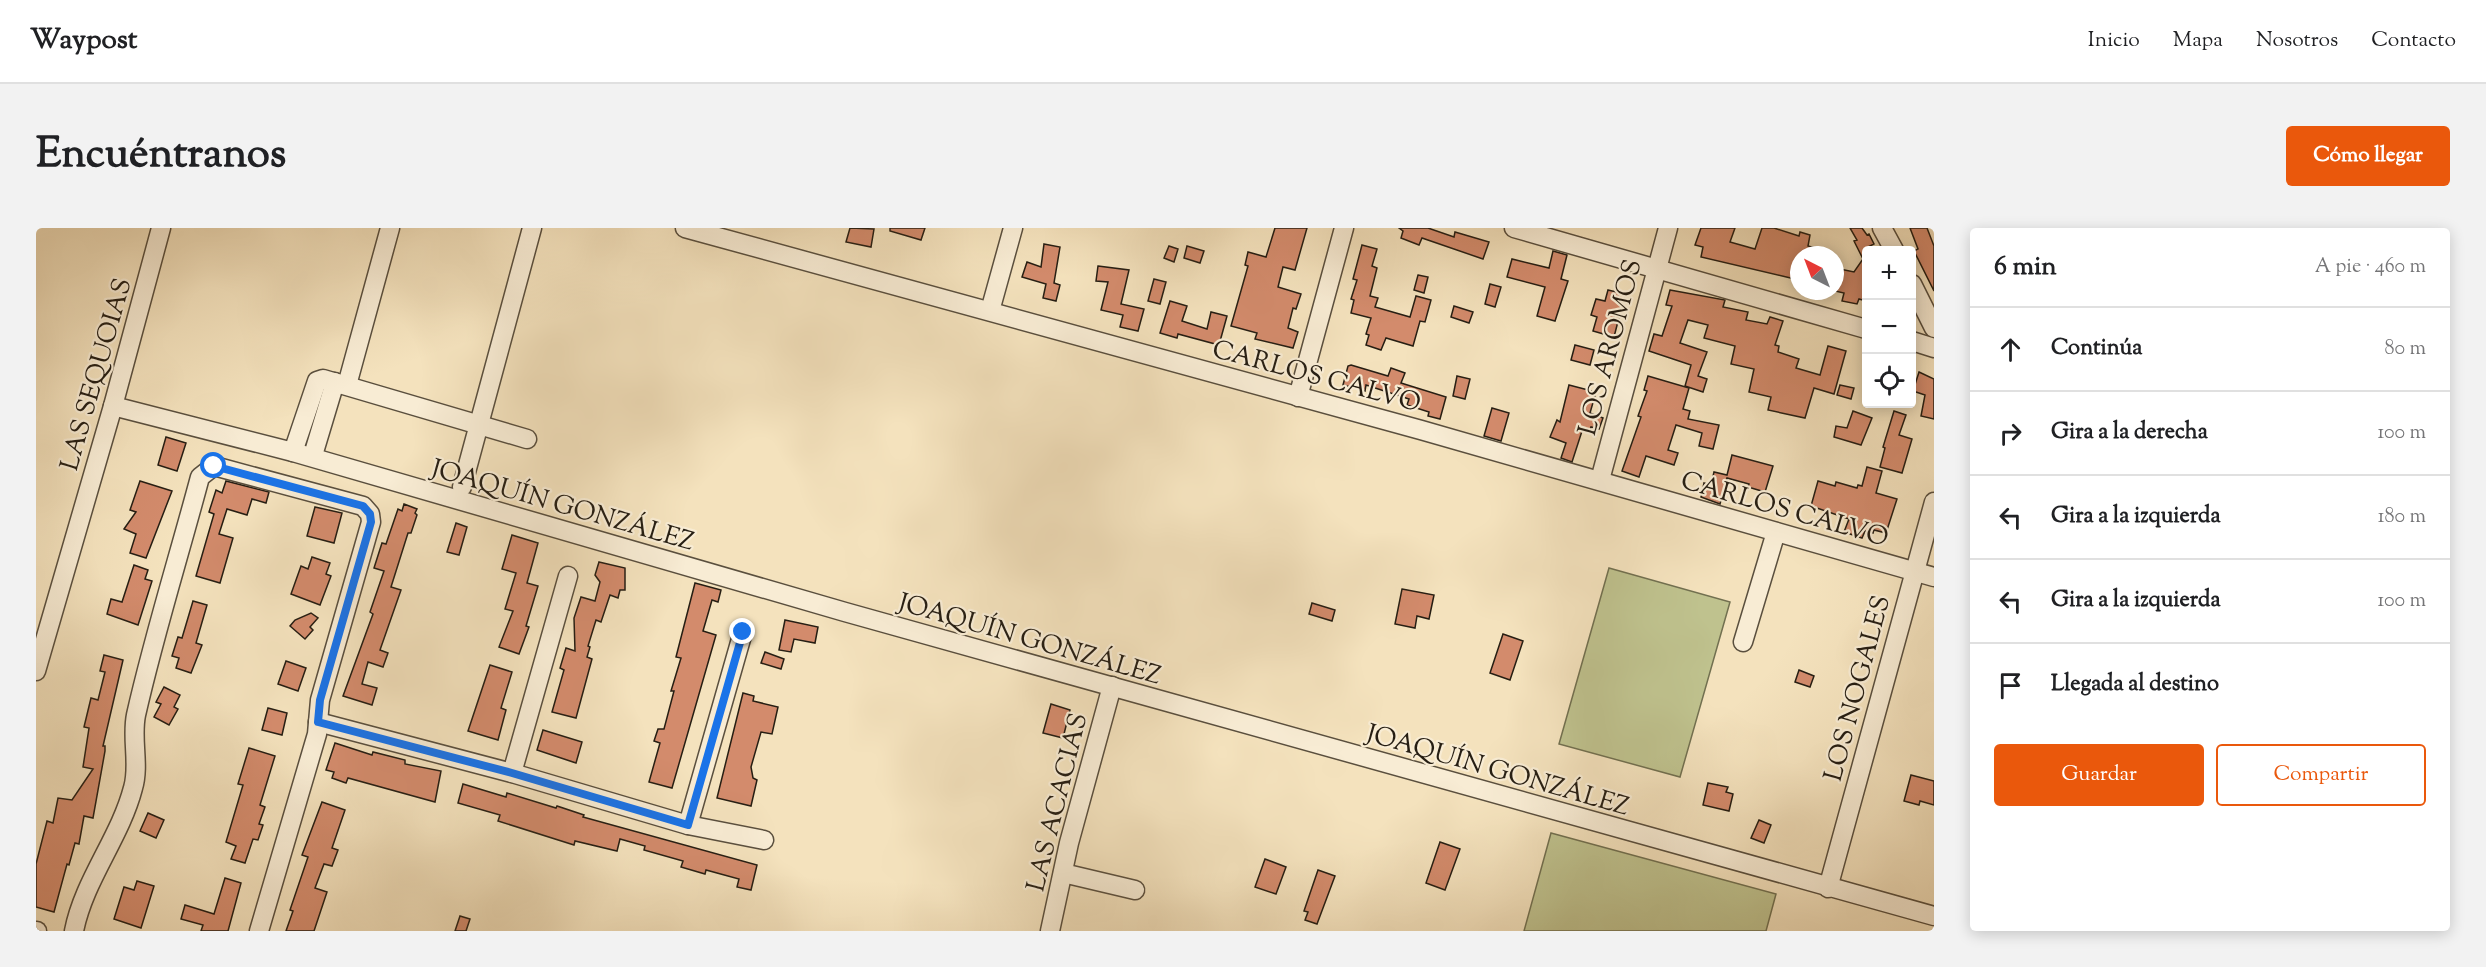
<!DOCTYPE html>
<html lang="es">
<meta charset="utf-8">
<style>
body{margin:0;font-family:"Sorts Mill Goudy",serif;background:#f2f2f2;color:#202124}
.controls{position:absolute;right:18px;top:18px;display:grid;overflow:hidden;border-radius:6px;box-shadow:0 3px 15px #0003}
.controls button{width:54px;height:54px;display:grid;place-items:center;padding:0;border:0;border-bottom:2px solid #e0e0e0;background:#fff;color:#202124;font:30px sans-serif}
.compass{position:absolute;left:1754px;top:18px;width:54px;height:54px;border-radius:50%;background:#fff;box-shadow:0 3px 15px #0003;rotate:318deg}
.stop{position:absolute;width:18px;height:18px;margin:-14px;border:4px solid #1a73e8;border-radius:50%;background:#fff}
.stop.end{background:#1a73e8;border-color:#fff;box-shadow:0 2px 6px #0008}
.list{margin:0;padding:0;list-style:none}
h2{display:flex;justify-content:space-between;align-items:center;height:78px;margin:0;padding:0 24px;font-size:26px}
h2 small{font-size:20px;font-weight:400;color:#757577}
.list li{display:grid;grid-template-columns:39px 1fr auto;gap:18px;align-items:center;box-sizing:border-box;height:84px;padding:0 24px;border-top:2px solid #e0e0e0}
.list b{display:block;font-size:22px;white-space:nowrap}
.list em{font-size:20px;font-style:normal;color:#757577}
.actions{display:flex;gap:12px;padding:18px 24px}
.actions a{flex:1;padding:14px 0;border:2px solid #ea580c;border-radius:6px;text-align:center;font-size:21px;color:#ea580c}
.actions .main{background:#ea580c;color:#fff}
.icon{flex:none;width:33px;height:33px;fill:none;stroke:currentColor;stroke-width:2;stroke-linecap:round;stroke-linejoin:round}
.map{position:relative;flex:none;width:1898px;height:703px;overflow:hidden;border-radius:6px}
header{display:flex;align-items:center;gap:36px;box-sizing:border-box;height:84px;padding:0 30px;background:#fff;border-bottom:2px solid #e0e0e0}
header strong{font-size:28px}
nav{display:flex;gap:33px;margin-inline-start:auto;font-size:21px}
.intro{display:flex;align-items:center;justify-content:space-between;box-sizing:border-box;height:144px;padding:0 36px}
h1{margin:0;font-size:42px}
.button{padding:15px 27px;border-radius:6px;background:#ea580c;color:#fff;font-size:21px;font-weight:700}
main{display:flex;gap:36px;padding:0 36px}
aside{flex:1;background:#fff;border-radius:6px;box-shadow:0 3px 15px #0003}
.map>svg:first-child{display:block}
</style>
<header>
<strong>Waypost</strong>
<nav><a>Inicio</a><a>Mapa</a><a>Nosotros</a><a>Contacto</a></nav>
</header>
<div class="intro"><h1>Encuéntranos</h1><a class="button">Cómo llegar</a></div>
<main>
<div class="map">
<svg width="1898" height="703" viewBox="0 0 1898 703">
<rect width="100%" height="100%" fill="#f4e2bd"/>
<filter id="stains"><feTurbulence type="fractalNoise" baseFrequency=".00333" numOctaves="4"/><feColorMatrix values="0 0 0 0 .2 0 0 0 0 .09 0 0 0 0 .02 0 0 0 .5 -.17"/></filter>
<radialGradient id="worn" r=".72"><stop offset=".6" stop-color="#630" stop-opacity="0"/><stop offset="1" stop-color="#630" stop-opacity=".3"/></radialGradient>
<!-- garden -->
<g fill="#bfc28e" stroke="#727050" stroke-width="1.5">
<polygon points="1573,340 1694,374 1644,549 1523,516"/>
<polygon points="1515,605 1740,666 1730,703 1488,703"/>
</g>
<!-- building -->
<g fill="#d38b6c" stroke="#261e13" stroke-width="1.5">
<polygon points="814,0 838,1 835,19 810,14"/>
<polygon points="854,0 889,0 885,12 854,3"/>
<polygon points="1239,0 1271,0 1259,42 1247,39 1242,59 1265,66 1260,81 1257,80 1252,100 1262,104 1257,120 1219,111 1221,105 1195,98 1212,38 1209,37 1212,24 1230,29"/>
<polygon points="1363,0 1392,0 1418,9 1419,4 1453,14 1447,31 1386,10 1383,17 1365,10 1367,3"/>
<polygon points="1665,0 1699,0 1694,14 1719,21 1726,0 1738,0 1763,8 1764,4 1774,7 1772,18 1793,24 1793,27 1763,27 1759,51 1665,29 1667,19 1659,17"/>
<polygon points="1814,0 1826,0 1831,7 1833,6 1838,16 1830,20 1830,73 1823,71 1821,76 1806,73 1808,65 1799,63 1799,40 1818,44 1827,31 1818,13 1821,12"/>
<polygon points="1874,0 1891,0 1898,18 1898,63 1878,23 1882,21"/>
<polygon points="1008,16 1024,19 1018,55 1024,57 1020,73 1007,70 1010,56 986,49 991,34 1005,39"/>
<polygon points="1326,17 1341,21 1336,38 1341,40 1334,68 1342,70 1339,79 1374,89 1380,68 1395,72 1389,94 1384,93 1377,118 1350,110 1345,122 1330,117 1333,107 1330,106 1335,90 1315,85 1318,72 1315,71 1321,52 1317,51"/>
<polygon points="1133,18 1142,21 1138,34 1128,30"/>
<polygon points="1151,18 1168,23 1164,35 1148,30"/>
<polygon points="1517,23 1531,27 1525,51 1532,53 1519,93 1501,88 1509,59 1471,49 1476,31 1513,40"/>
<polygon points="1062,38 1093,42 1085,76 1108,81 1102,103 1084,99 1087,87 1065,82 1072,54 1060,53"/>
<polygon points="1382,47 1392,49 1388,65 1378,62"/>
<polygon points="1118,51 1130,54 1124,76 1112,73"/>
<polygon points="1454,56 1465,59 1459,79 1449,76"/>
<polygon points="1572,62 1589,66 1578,109 1557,103 1561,89 1555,87 1560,71 1569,73"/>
<polygon points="1634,62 1689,72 1687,79 1712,84 1710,92 1731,96 1734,89 1747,93 1739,117 1743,118 1742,124 1763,131 1760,140 1784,147 1792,118 1810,123 1798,166 1778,160 1769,190 1732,182 1735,169 1713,164 1718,141 1695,136 1699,118 1668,110 1672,97 1652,92 1644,115 1671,124 1662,148 1671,151 1667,164 1649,158 1655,137 1613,123 1618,106 1626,108 1636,78 1630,77"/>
<polygon points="1134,73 1151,78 1146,93 1171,101 1175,84 1191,88 1183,117 1142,106 1141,110 1124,105"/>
<polygon points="1418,78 1437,84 1433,95 1415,89"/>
<polygon points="1539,117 1558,122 1554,137 1535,132"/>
<polygon points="1315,137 1352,148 1355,140 1369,145 1365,155 1410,169 1404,191 1392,188 1393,184 1371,177 1373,171 1330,157 1329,163 1307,157 1312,138"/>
<polygon points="1883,144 1898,151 1898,191 1885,188 1889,167 1877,163"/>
<polygon points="1421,148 1434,151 1429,171 1417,168"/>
<polygon points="1612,148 1653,160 1647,181 1654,183 1652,191 1683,197 1677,221 1663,218 1666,205 1640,197 1632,222 1642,225 1638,237 1610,228 1603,249 1586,243 1605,189 1602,188 1611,163 1608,162"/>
<polygon points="1533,157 1560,164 1554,185 1567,190 1563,201 1555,199 1554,202 1547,200 1536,234 1525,230 1530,215 1514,209 1521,192 1524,194"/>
<polygon points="1804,157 1818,160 1815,171 1801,167"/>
<polygon points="1456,180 1473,185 1465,213 1448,208"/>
<polygon points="1817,183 1836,190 1825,217 1798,209 1800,198 1811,200"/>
<polygon points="1858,183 1870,187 1863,207 1876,211 1866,245 1844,239 1849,220 1847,219"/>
<polygon points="130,209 150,215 141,243 122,237"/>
<polygon points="1696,227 1737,238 1729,264 1712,259 1713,256 1691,250 1684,276 1665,269 1668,255 1675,257 1678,244 1691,247"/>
<polygon points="1831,239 1846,243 1840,265 1861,271 1850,305 1838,302 1837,305 1829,303 1826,310 1808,304 1813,291 1775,278 1782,253 1799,258 1800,254 1821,260 1822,257 1826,258"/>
<polygon points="104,253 136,263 110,330 94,325 100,306 88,301 100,284 94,282"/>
<polygon points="190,253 233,264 230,275 216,271 211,287 191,281 183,306 197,310 184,355 160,348 178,286 173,284 180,262 186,265"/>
<polygon points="368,276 381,281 379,285 381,287 375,305 372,305 355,359 365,362 344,422 352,425 347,439 332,434 326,456 341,460 336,477 307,468 337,386 334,384 348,343 338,340 346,315 350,316 362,281 366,283"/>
<polygon points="279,279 306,285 298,315 271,308"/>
<polygon points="420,295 431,299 423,327 411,324"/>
<polygon points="476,307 502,315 491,355 502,358 490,398 493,399 483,426 463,419 477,383 469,381 480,345 466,341"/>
<polygon points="276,329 294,335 290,346 295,348 284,377 255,366 265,338 272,341"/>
<polygon points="563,334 589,340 589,362 584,362 582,370 574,367 565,394 560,392 552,418 554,419 551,429 556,431 540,490 516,484 528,442 524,440 530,420 539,423 538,390 545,369 559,373 564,354 559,347"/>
<polygon points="98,337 112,342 109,351 116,353 102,397 71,386 75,371 86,374"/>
<polygon points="659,355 685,362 682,374 676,372 667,403 680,407 636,560 613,554 624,515 618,513 622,501 628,501 638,463 635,463 645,430 640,429"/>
<polygon points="1366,361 1398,367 1393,391 1381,388 1379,400 1359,396"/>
<polygon points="157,373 171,377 160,415 166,417 155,445 140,440 143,430 136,428 142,409 146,410"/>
<polygon points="1276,375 1299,382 1296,393 1273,386"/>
<polygon points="275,385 282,390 274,399 277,402 269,411 254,398 259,392"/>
<polygon points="749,392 782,399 779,415 758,411 755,424 743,422"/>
<polygon points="1467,406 1487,413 1474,452 1454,445"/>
<polygon points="729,424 748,431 745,441 725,435"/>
<polygon points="68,427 87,432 67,518 69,518 69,523 57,590 48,588 43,616 39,615 33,637 31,636 18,684 0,679 0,636 11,593 17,595 22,570 36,572 57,541 47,539 53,500 48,499 55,470 62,472 69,444 64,443"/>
<polygon points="250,433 270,440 262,463 242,456"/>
<polygon points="454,437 476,444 465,480 470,482 462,512 432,503"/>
<polygon points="1763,442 1778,448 1774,459 1759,454"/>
<polygon points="128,459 144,467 138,479 142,481 133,497 118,489 125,476 120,474"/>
<polygon points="707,465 718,468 717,473 742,479 736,506 725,504 715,539 717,550 721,552 715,578 681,570"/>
<polygon points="1015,476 1034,482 1027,510 1007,505"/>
<polygon points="232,480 251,485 246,507 226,502"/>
<polygon points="507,502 546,514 540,535 501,522"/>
<polygon points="299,515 336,527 337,524 369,532 369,536 405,543 399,574 312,550 310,555 296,550 298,544 290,542"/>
<polygon points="213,520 239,528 224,577 229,579 223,596 227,597 222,612 217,611 209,635 195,631 200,618 190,614 207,557 202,556"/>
<polygon points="1875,547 1898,553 1898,577 1884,573 1883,577 1868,573"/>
<polygon points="1672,555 1692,559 1690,564 1697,566 1693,583 1667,577"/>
<polygon points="427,556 470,569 471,565 520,580 521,578 548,587 547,589 721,637 715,662 701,659 703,651 670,642 669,646 645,639 647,633 608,622 609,618 584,611 581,623 539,613 538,617 462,593 464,587 422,575"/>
<polygon points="286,574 309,582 296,620 302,622 296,638 288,636 279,660 291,664 278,703 250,703 257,683 254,682 272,629 266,627"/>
<polygon points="112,585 128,592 120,610 104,603"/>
<polygon points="1723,592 1735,597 1728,615 1715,610"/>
<polygon points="1404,614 1424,621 1409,662 1390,655"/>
<polygon points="1229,631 1250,639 1240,666 1219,659"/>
<polygon points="1282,642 1299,648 1281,696 1269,692 1272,684 1268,683"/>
<polygon points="189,650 205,655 192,703 165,703 167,697 145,691 149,677 178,686"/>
<polygon points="101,653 118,658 105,700 78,691 88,659 98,662"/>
<polygon points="424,688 434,691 430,703 419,703"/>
</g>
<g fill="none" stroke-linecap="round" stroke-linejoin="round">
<!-- minor casing -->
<g stroke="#5a4f3e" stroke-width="21">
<g id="minor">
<polyline points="649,0 1385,202 1898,349"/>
<polyline points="1478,0 1830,101"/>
<polyline points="1846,0 1858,22"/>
<polyline points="1876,56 1898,100"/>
<polyline points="954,83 977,0"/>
<polyline points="1876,113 1898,120"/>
<polyline points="311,157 354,0"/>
<polyline points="1262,169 1308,0"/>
<polyline points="77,178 257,224 809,384 1898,688"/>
<polyline points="257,224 281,153 287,151 491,211"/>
<polyline points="278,224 299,154"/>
<polyline points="1564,252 1632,0"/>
<polyline points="426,259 496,0"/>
<polyline points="1707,414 1740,304"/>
<polyline points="0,443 77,178 125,0"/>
<polyline points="282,494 476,545 652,597 728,612"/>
<polyline points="476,545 532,348"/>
<polyline points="652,597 707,404"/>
<polyline points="1027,645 1099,662"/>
<polyline points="1792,660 1898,274"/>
<polyline points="0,703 1,703"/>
<path d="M38 703C48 652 84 610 97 560 104 537 95 511 100 487 118 407 143 328 164 249L178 238 327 278 334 286 335 294 284 472 281 506 223 703"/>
<polyline points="1014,703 1033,615 1076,458"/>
</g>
</g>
<!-- minor -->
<use href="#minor" stroke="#f8ecd4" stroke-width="18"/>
</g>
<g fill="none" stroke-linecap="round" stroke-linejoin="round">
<!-- route -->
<polyline stroke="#1a73e8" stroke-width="8" points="178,238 327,278 334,286 335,294 284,472 282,494 476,545 652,597 707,404"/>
</g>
<g text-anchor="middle" stroke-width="4.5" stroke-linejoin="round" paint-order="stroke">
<!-- street labels -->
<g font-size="26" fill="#261e13" stroke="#f8ecd4">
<text transform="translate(1573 119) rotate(-75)" y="9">LOS AROMOS</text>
<text transform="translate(59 146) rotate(-74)" y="9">LAS SEQUOIAS</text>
<text transform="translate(1281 147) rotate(15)" y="9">CARLOS CALVO</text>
<text transform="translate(527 276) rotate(16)" y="9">JOAQUÍN GONZÁLEZ</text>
<text transform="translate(1749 280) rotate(16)" y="9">CARLOS CALVO</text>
<text transform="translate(994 410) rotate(16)" y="9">JOAQUÍN GONZÁLEZ</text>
<text transform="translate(1820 460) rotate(-75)" y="9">LOS NOGALES</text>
<text transform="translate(1462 541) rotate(16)" y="9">JOAQUÍN GONZÁLEZ</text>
<text transform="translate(1020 574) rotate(-76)" y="9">LAS ACACIAS</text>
</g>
</g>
<rect width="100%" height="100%" filter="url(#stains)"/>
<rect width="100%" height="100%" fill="url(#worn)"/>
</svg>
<div class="controls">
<button>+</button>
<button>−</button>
<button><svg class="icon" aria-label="locate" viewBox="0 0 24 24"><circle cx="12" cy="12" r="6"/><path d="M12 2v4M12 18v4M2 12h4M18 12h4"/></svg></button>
</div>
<svg class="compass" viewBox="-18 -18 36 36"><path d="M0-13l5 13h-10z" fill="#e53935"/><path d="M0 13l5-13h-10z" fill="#757577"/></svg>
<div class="stop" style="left:178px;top:238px"></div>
<div class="stop end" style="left:707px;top:404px"></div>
</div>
<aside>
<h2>6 min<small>A pie · 460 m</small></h2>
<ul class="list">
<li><svg class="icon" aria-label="ahead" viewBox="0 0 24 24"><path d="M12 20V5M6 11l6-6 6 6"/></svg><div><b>Continúa</b></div><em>80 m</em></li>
<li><svg class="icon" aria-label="right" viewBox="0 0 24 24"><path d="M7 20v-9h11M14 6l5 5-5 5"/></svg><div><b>Gira a la derecha</b></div><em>100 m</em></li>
<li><svg class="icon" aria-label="left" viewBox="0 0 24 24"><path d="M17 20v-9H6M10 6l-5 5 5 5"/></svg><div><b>Gira a la izquierda</b></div><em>180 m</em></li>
<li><svg class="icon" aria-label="left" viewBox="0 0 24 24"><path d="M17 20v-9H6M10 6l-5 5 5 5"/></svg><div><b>Gira a la izquierda</b></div><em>100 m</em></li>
<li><svg class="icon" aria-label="arrive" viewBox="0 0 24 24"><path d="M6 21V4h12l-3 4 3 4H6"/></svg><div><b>Llegada al destino</b></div></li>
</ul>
<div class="actions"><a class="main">Guardar</a><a>Compartir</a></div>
</aside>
</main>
